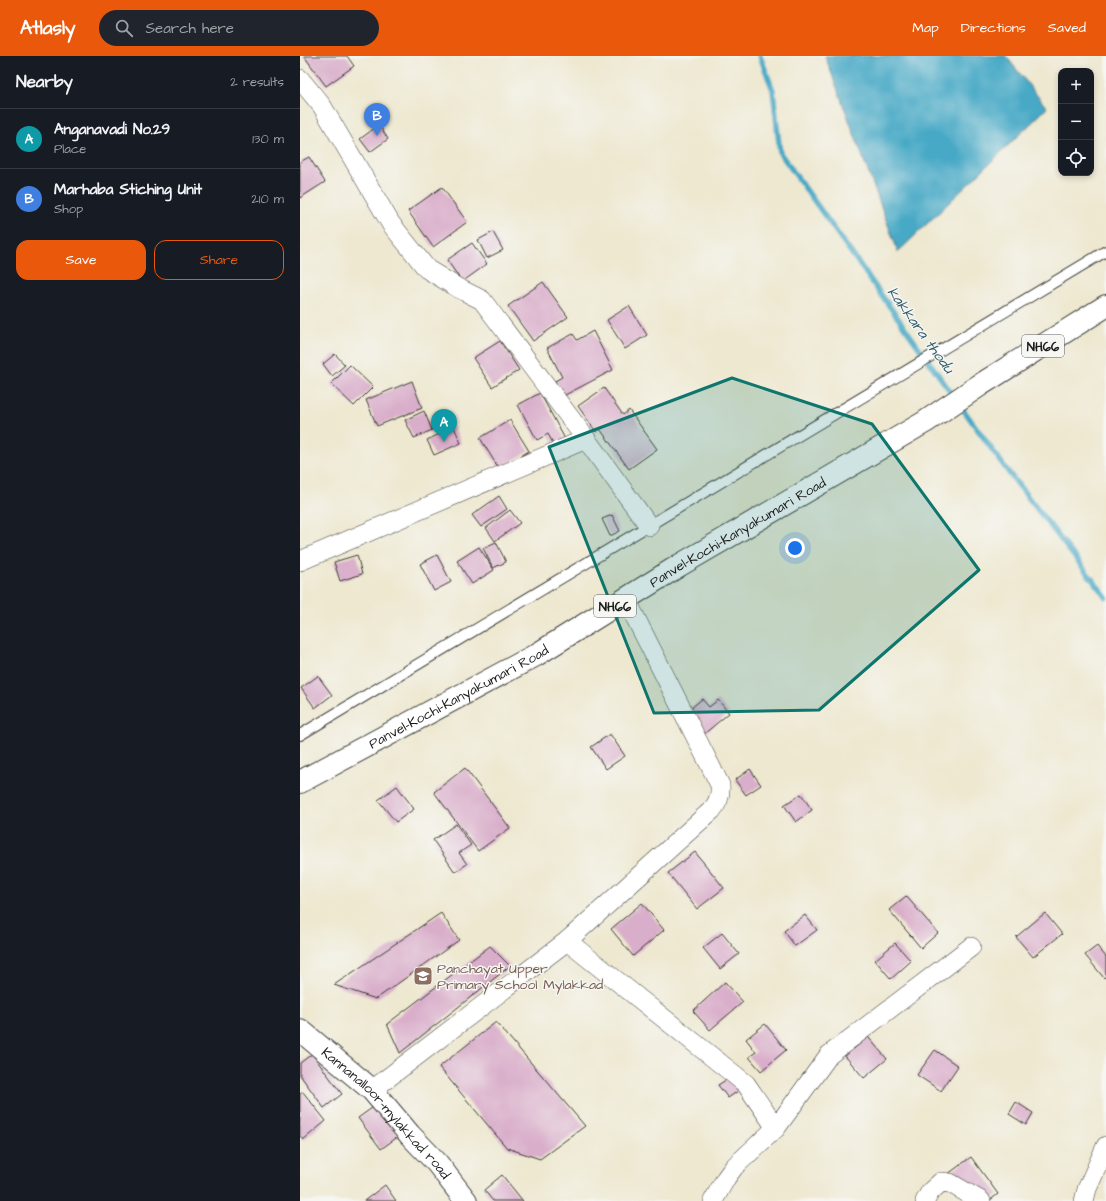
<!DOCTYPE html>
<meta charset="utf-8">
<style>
body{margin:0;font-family:"Architects Daughter",sans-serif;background:#20242c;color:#f1f3f6}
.controls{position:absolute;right:12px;top:12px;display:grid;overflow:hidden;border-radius:8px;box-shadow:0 2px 6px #0003}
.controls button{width:36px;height:36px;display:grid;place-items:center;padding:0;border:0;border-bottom:1px solid #363941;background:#171b24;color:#f1f3f6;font:20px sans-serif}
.you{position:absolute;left:495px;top:492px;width:14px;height:14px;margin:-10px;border:3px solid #fff;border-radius:50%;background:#1a73e8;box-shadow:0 0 0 6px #1a73e833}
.badge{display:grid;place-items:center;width:26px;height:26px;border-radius:50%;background:#ea580c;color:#fff;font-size:13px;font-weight:700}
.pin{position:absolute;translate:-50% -33px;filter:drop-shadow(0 1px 2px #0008)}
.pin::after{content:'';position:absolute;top:21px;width:14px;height:12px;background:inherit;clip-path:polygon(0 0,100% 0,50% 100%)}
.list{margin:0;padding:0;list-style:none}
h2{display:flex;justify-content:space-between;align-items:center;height:52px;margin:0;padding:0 16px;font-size:17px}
h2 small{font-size:13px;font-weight:400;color:#9ea1a6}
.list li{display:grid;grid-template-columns:26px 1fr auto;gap:12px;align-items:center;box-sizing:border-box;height:60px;padding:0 16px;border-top:1px solid #363941}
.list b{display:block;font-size:15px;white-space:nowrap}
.list p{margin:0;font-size:13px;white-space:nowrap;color:#9ea1a6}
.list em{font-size:13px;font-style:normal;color:#9ea1a6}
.actions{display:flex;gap:8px;padding:12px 16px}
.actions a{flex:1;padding:9px 0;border:1px solid #ea580c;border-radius:12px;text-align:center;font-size:14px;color:#ea580c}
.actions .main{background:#ea580c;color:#fff}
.icon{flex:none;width:22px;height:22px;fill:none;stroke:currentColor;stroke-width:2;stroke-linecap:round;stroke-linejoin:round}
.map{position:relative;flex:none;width:806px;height:1145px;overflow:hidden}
header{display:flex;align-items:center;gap:24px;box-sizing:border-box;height:56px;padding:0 20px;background:#ea580c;color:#fff}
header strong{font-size:19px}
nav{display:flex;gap:22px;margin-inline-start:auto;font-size:14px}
.search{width:280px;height:36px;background:#20242c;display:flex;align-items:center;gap:10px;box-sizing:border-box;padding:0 14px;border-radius:22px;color:#9ea1a6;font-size:15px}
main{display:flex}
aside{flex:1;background:#171b24}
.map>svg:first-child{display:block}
</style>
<header>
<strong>Atlasly</strong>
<div class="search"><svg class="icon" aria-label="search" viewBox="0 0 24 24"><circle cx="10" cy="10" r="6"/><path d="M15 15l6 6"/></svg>Search here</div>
<nav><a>Map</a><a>Directions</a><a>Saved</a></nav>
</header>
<main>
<aside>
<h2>Nearby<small>2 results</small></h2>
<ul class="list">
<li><span class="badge" style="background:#0f9aa8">A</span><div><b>Anganavadi No.29</b><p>Place</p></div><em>130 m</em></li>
<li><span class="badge" style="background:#3f7fe0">B</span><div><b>Marhaba Stiching Unit</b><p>Shop</p></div><em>210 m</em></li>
</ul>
<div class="actions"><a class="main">Save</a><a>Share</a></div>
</aside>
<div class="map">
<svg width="806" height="1145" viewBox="0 0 806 1145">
<rect width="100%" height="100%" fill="#f6f6f2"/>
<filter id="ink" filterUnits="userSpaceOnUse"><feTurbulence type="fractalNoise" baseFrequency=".025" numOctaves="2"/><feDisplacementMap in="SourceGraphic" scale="8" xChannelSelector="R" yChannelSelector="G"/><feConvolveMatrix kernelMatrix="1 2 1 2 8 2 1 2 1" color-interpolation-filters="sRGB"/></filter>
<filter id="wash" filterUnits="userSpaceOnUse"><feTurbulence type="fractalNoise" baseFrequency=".012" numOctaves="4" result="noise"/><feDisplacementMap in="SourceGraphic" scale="16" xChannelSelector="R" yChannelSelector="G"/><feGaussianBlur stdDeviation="0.9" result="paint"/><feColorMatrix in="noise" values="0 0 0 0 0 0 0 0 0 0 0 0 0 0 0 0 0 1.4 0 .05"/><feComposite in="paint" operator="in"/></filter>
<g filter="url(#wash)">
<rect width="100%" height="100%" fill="#eee8d0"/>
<!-- water -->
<polygon fill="#46a9c6" stroke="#316271" points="525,0 706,0 747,52 598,196"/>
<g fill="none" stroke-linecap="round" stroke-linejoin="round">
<!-- stream -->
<g stroke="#46a9c6" stroke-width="5.5">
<polyline points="460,0 473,34 480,97 655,342"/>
<polyline points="660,349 709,417 806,541"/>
</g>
</g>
<g id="blocks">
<!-- building -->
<g fill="#d9aeca">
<polygon points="4,0 47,0 54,10 26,30"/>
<polygon points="79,69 88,83 70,96 60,83"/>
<polygon points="9,101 25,126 0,142 0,106"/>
<polygon points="142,131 167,166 133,191 108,155"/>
<polygon points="193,176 203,194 187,202 178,184"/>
<polygon points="172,187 187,208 162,226 147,204"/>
<polygon points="243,226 268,261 233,285 208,250"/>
<polygon points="329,250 347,279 325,293 307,264"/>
<polygon points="293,275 313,314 263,340 255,325 262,321 247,292 273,278 277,284"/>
<polygon points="200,285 219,314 192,331 173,302"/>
<polygon points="35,298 45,309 32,320 23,308"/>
<polygon points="50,309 73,331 54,350 31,328"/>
<polygon points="112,325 122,352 77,370 66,344"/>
<polygon points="304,332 323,359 329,354 357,393 329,413 300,373 296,376 278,350"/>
<polygon points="240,337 265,383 254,389 248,378 237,384 218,349"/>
<polygon points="124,355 132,374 114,382 105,364"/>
<polygon points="210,364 229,395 199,413 180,382"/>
<polygon points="154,371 161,387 134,399 127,384"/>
<polygon points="199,440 207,453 181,471 172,459"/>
<polygon points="210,454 220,467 195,485 186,472"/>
<polygon points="312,459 320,475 310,480 302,463"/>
<polygon points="196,486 206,506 193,512 183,492"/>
<polygon points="179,491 194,514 172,528 157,505"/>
<polygon points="57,499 62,518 40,525 34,506"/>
<polygon points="137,499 151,526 134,535 120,508"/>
<polygon points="18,620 32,639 15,652 1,632"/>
<polygon points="402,643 409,651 418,644 429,657 404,678 386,656"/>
<polygon points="310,678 325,700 306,713 291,691"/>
<polygon points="165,712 210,772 178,795 134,736"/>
<polygon points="450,713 461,729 446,739 435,724"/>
<polygon points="97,730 114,753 96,766 78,744"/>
<polygon points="501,738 512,754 496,766 484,749"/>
<polygon points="156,768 171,789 159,797 167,808 155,816 133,784"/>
<polygon points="395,796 424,832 397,853 368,817"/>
<polygon points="606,840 638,877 621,892 589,854"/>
<polygon points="342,847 364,874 333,900 311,873"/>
<polygon points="141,857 159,884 76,943 34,929"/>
<polygon points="745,857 762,878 733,901 716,881"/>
<polygon points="505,859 517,874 495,890 484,875"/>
<polygon points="422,877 439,898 420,913 403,892"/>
<polygon points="595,887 611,905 591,923 575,904"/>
<polygon points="190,890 210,910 100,997 87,968"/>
<polygon points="797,890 806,901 806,920 804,922 785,899"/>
<polygon points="425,926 443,946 410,974 393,955"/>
<polygon points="196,966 285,1070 240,1103 207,1092 139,1011"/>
<polygon points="465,968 486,994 461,1015 449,1001 456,996 446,983"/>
<polygon points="568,981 587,1003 564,1022 545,1000"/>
<polygon points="635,994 658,1010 641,1035 617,1019"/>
<polygon points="12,998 42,1038 24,1052 0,1019 0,1007"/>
<polygon points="429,1022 438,1035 428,1042 418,1029"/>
<polygon points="3,1036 26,1065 3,1084 0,1080 0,1038"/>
<polygon points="716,1046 733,1057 726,1069 709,1058"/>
<polygon points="76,1049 99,1080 81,1093 58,1062"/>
<polygon points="671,1101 698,1138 689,1145 644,1121"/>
<polygon points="202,1119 223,1145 193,1145 184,1134"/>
<polygon points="85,1129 96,1145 64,1145"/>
</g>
</g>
</g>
<g filter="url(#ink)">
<use href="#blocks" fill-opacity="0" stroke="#3c3b37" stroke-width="1"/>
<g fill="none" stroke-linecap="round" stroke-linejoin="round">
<!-- lane casing -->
<g stroke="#3c3b37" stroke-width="12">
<polyline id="lane" points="0,679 806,195"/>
</g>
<!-- street casing -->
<g stroke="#3c3b37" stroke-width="20">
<g id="street">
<polyline points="0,23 22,50 91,168 127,213 158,232 182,244 286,383 349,470"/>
<polyline points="0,505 286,383"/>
<polyline points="267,885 446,1028 476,1072 529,999 671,891"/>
<path d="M72 1034 267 885 412 754C418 747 421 739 420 729L326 543"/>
<polyline points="413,1145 426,1122 434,1111 476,1072"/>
<polyline points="625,1145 630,1136 641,1126 650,1127 681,1145"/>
<polyline points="784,1145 787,1133 806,1090"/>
</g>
</g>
<!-- secondary casing -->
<g stroke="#3c3b37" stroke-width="24">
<g id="secondary">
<path id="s1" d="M0 974 72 1034 110 1079 137 1107 166 1145"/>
</g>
</g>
<!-- highway casing -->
<g stroke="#3c3b37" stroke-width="24">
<g id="highway">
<path id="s2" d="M0 726 236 599 380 509 625 366 680 329 806 250"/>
</g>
</g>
<!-- lane -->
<use href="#lane" stroke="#fff" stroke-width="10"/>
<!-- street -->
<use href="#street" stroke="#fff" stroke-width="19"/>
<!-- secondary -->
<use href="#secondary" stroke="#fff" stroke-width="22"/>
<!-- highway -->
<use href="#highway" stroke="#fff" stroke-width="22"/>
</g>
</g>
<!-- marked area -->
<path fill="#0f766e" fill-opacity="0.2" stroke="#0f766e" stroke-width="3" stroke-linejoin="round" d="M432 322 572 368 679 514 519 654 354 657 249 391Z"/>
<!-- icons -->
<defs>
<g id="school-square" transform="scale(1)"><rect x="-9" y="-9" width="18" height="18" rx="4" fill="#8d6e63" stroke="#f6f6f2"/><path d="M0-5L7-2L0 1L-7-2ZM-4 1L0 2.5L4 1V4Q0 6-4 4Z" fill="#fff"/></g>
</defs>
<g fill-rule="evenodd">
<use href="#school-square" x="123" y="920"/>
</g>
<g text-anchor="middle" stroke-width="3" stroke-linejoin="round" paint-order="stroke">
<!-- shield labels -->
<g fill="#f6f6f2" stroke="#5d5d5c" stroke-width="1">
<rect x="722" y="279" width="42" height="22" rx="3"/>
<rect x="294" y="539" width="42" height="22" rx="3"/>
</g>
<g font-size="13" font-weight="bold" fill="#1c1c1c">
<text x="743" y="295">NH66</text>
<text x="315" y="555">NH66</text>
</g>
<!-- street labels -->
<g font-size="14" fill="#1c1c1c" stroke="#f6f6f2">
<text dy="5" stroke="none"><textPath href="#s2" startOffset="504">Panvel-Kochi-Kanyakumari Road</textPath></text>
<text dy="5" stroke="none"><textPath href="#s2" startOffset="180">Panvel-Kochi-Kanyakumari Road</textPath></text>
<text dy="5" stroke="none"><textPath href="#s1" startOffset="120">Kannanalloor-mylakkad road</textPath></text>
</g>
<!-- education labels -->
<g font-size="14" fill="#785e54" stroke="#f6f6f2" text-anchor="start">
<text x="137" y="917">Panchayat Upper<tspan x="137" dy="16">Primary School Mylakkad</tspan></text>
</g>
<!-- water labels -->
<g font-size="15" font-style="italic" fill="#2f5b68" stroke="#f6f6f2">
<text transform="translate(621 274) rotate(54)" y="5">kakkara thodu</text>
</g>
</g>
</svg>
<div class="controls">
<button>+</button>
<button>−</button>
<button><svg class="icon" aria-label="locate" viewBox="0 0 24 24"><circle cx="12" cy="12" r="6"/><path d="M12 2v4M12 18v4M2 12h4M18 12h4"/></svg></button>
</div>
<div class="you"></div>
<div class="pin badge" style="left:144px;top:386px;background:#0f9aa8">A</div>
<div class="pin badge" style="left:77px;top:80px;background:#3f7fe0">B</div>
</div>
</main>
